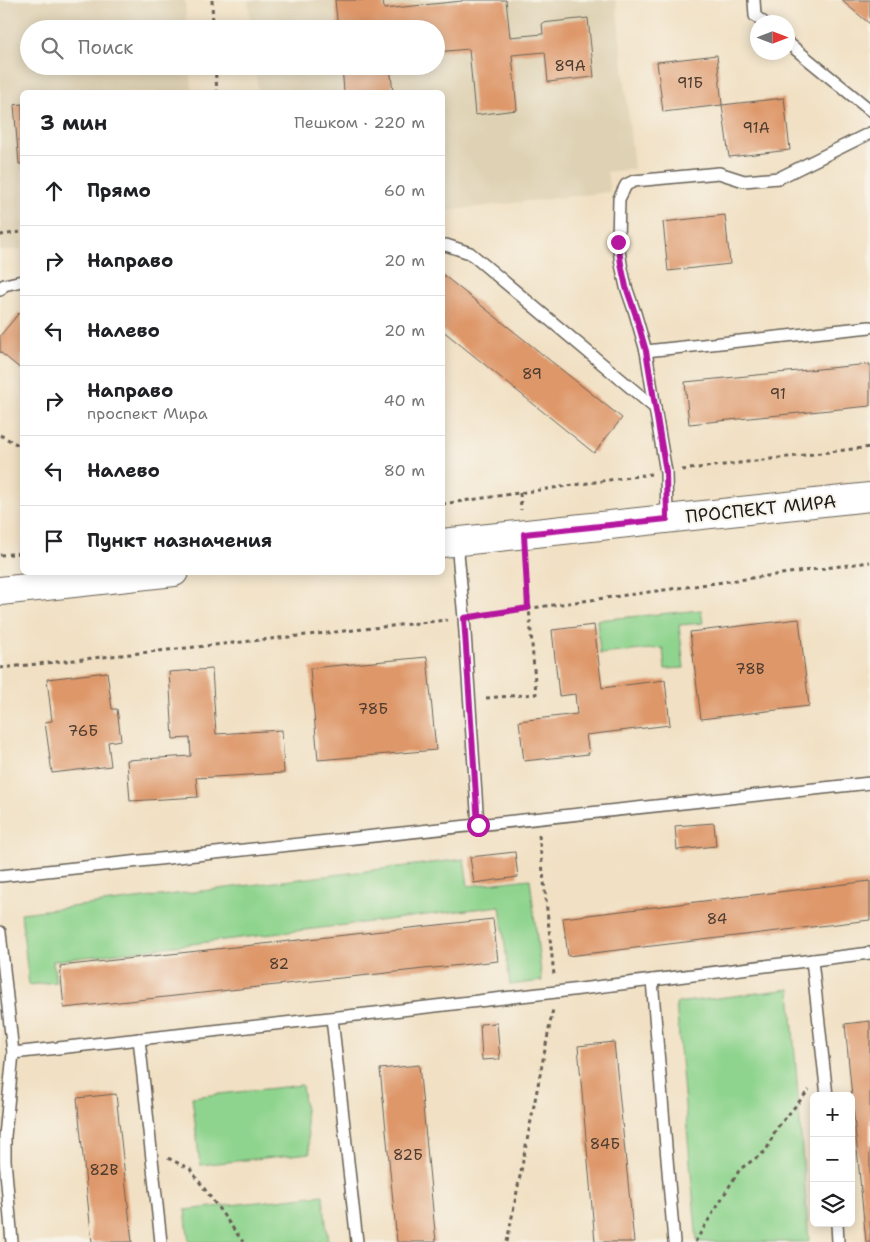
<!DOCTYPE html>
<html lang="ru">
<meta charset="utf-8">
<style>
body{margin:0;font-family:"Shantell Sans",sans-serif;background:#f6f6f6;color:#202124}
.controls{position:absolute;right:15px;bottom:15px;display:grid;overflow:hidden;border-radius:8px;box-shadow:0 2px 12px #0003}
.controls button{width:45px;height:45px;display:grid;place-items:center;padding:0;border:0;border-bottom:1px solid #e0e0e0;background:#fff;color:#202124;font:25px sans-serif}
.compass{position:absolute;left:750px;top:15px;width:45px;height:45px;border-radius:50%;background:#fff;box-shadow:0 2px 12px #0003;rotate:90deg}
.stop{position:absolute;width:15px;height:15px;margin:-11px;border:4px solid #b5179e;border-radius:50%;background:#fff}
.stop.end{background:#b5179e;border-color:#fff;box-shadow:0 1px 5px #0008}
.list{margin:0;padding:0;list-style:none}
h2{display:flex;justify-content:space-between;align-items:center;height:65px;margin:0;padding:0 20px;font-size:21px}
h2 small{font-size:16px;font-weight:400;color:#757577}
.list li{display:grid;grid-template-columns:32px 1fr auto;gap:15px;align-items:center;box-sizing:border-box;height:70px;padding:0 20px;border-top:1px solid #e0e0e0}
.list b{display:block;font-size:19px;white-space:nowrap}
.list p{margin:0;font-size:16px;white-space:nowrap;color:#757577}
.list em{font-size:16px;font-style:normal;color:#757577}
.icon{flex:none;width:28px;height:28px;fill:none;stroke:currentColor;stroke-width:2;stroke-linecap:round;stroke-linejoin:round}
.map{position:relative;flex:none;width:870px;height:1242px;overflow:hidden}
.search{position:absolute;background:#fff;box-shadow:0 2px 12px #0003;left:20px;top:20px;width:425px;height:55px;display:flex;align-items:center;gap:12px;box-sizing:border-box;padding:0 18px;border-radius:28px;color:#757577;font-size:19px}
.panel{position:absolute;background:#fff;box-shadow:0 2px 12px #0003;left:20px;top:90px;width:425px;height:485px;border-radius:8px}
.map>svg:first-child{display:block}
</style>
<div class="map">
<svg width="870" height="1242" viewBox="0 0 870 1242">
<rect width="100%" height="100%" fill="#f7f3e8"/>
<filter id="ink" filterUnits="userSpaceOnUse"><feTurbulence type="fractalNoise" baseFrequency=".02" numOctaves="2"/><feDisplacementMap in="SourceGraphic" scale="10" xChannelSelector="R" yChannelSelector="G"/><feConvolveMatrix kernelMatrix="1 2 1 2 8 2 1 2 1" color-interpolation-filters="sRGB"/></filter>
<filter id="wash" filterUnits="userSpaceOnUse"><feTurbulence type="fractalNoise" baseFrequency=".0096" numOctaves="4" result="noise"/><feDisplacementMap in="SourceGraphic" scale="20" xChannelSelector="R" yChannelSelector="G"/><feGaussianBlur stdDeviation="1.12" result="paint"/><feColorMatrix in="noise" values="0 0 0 0 0 0 0 0 0 0 0 0 0 0 0 0 0 1.4 0 .05"/><feComposite in="paint" operator="in"/></filter>
<g filter="url(#wash)">
<rect width="100%" height="100%" fill="#f1e0c3"/>
<!-- built -->
<g fill="#dfd2b4">
<polygon points="0,0 185,0 187,29 29,29 29,66 190,66 192,92 22,92 22,249 0,251"/>
<polygon points="248,0 616,0 634,169 607,172 610,192 443,211 442,92 258,92 255,66 436,66 436,29 251,29"/>
</g>
<!-- green -->
<g fill="#8fd48e" stroke="#567855">
<polygon points="701,610 703,623 679,625 684,668 665,669 663,648 600,654 597,620"/>
<polygon points="464,859 468,886 530,879 542,981 510,985 500,906 53,961 56,982 29,985 21,913"/>
<polygon points="790,989 809,1242 697,1242 676,1003"/>
<polygon points="302,1085 310,1153 200,1165 192,1097"/>
<polygon points="323,1195 328,1242 189,1242 185,1210"/>
</g>
<g id="blocks">
<!-- building -->
<g fill="#de9769">
<polygon points="335,0 383,0 384,9 462,1 462,0 506,0 510,37 543,34 542,23 588,18 594,77 548,82 545,52 512,55 517,110 475,115 469,49 436,52 436,29 338,29"/>
<polygon points="841,0 870,0 870,24"/>
<polygon points="717,55 722,105 663,112 657,62"/>
<polygon points="342,66 390,66 393,92 344,92"/>
<polygon points="784,98 790,150 729,157 722,105"/>
<polygon points="22,104 22,164 19,164 14,105"/>
<polygon points="725,215 730,264 668,271 663,222"/>
<polygon points="442,274 622,418 594,453 442,330"/>
<polygon points="19,313 22,316 22,370 0,352 0,336"/>
<polygon points="870,364 870,406 689,424 685,382"/>
<polygon points="799,619 809,706 701,719 690,632"/>
<polygon points="594,625 602,688 665,680 670,725 586,735 589,754 524,761 519,721 577,714 575,694 559,696 552,630"/>
<polygon points="427,657 436,750 318,760 310,668"/>
<polygon points="212,669 216,734 282,730 284,773 196,778 198,797 130,801 127,760 191,756 190,738 173,739 169,672"/>
<polygon points="107,672 112,709 117,709 121,740 108,742 111,766 52,773 45,722 52,721 47,679"/>
<polygon points="714,823 716,846 677,850 675,826"/>
<polygon points="515,852 518,877 474,883 470,857"/>
<polygon points="870,881 870,920 568,956 563,918"/>
<polygon points="493,919 498,961 64,1008 60,966"/>
<polygon points="870,1021 870,1242 866,1242 845,1024"/>
<polygon points="497,1023 500,1059 482,1060 480,1024"/>
<polygon points="614,1042 634,1242 595,1242 578,1046"/>
<polygon points="419,1065 436,1242 397,1242 380,1069"/>
<polygon points="116,1094 132,1242 92,1242 77,1098"/>
</g>
</g>
</g>
<g filter="url(#ink)">
<use href="#blocks" fill-opacity="0" stroke="#676156" stroke-width="1"/>
<g fill="none" stroke-linecap="round" stroke-linejoin="round">
<!-- lane casing -->
<g stroke="#676156" stroke-width="14">
<g id="lane">
<polyline points="754,0 755,16 763,22"/>
<polyline points="788,43 870,110"/>
<polyline points="442,246 446,245 470,253 655,408 666,472 667,519"/>
<polyline points="0,290 4,285 22,281"/>
<polyline points="646,351 635,313 626,287 621,264 618,242 619,199 626,185 634,181 719,173 744,181 779,178 870,133"/>
<polyline points="655,408 646,351 870,327"/>
<polyline points="457,542 464,618 478,825"/>
<polyline points="0,876 870,783"/>
<polyline points="0,932 13,1053 5,1136 5,1160 12,1242"/>
<polyline points="812,960 827,1096"/>
<polyline points="652,980 674,1242"/>
<polyline points="332,1018 357,1242"/>
<polyline points="139,1039 161,1242"/>
<polyline points="13,1053 384,1012 556,992 870,953"/>
<polyline points="837,1223 838,1242"/>
</g>
</g>
<!-- primary casing -->
<g stroke="#676156" stroke-width="30">
<g id="primary">
<polyline points="442,543 870,497"/>
<polyline points="0,591 174,572"/>
</g>
</g>
<!-- path -->
<g stroke="#676156" stroke-width="3" stroke-dasharray="4 4" stroke-linecap="butt">
<polyline points="212,0 213,29"/>
<polyline points="215,66 217,92"/>
<polyline points="0,235 22,232"/>
<polyline points="0,435 22,447"/>
<polyline points="682,470 870,447"/>
<polyline points="520,493 521,510"/>
<polyline points="442,504 651,474"/>
<polyline points="0,555 22,553"/>
<polyline points="480,615 870,562"/>
<polyline points="0,668 447,620"/>
<polyline points="486,698 536,694 525,558"/>
<polyline points="539,835 554,975"/>
<polyline points="168,1158 190,1169 243,1242"/>
<polyline points="507,1242 553,1009"/>
<polyline points="695,1242 740,1169 766,1151 776,1129 809,1090"/>
</g>
<!-- lane -->
<use href="#lane" stroke="#fff" stroke-width="11"/>
<!-- primary -->
<use href="#primary" stroke="#fff" stroke-width="28"/>
</g>
</g>
<g fill="none" stroke-linecap="round" stroke-linejoin="round" filter="url(#ink)">
<!-- route -->
<polyline stroke="#b5179e" stroke-width="6" points="478,825 464,618 528,608 524,534 667,519 666,472 646,351 635,313 626,287 621,264 618,242"/>
</g>
<g text-anchor="middle" stroke-width="4" stroke-linejoin="round" paint-order="stroke">
<!-- number labels -->
<g font-size="15" fill="#4c3b2f">
<text x="570" y="71">89А</text>
<text x="690" y="88">91Б</text>
<text x="756" y="133">91А</text>
<text x="532" y="379">89</text>
<text x="778" y="399">91</text>
<text x="750" y="674">78В</text>
<text x="373" y="714">78Б</text>
<text x="83" y="736">76Б</text>
<text x="717" y="924">84</text>
<text x="279" y="969">82</text>
<text x="605" y="1149">84Б</text>
<text x="408" y="1160">82Б</text>
<text x="104" y="1175">82В</text>
</g>
<!-- street labels -->
<g font-size="18" fill="#1c1c1c" stroke="#f7f3e8">
<text transform="translate(761 509) rotate(-6)" y="6">ПРОСПЕКТ МИРА</text>
</g>
</g>
</svg>
<div class="controls">
<button>+</button>
<button>−</button>
<button><svg class="icon" aria-label="layers" viewBox="0 0 24 24"><path d="M12 4l9 5-9 5-9-5zM3 14l9 5 9-5"/></svg></button>
</div>
<svg class="compass" viewBox="-18 -18 36 36"><path d="M0-13l5 13h-10z" fill="#e53935"/><path d="M0 13l5-13h-10z" fill="#757577"/></svg>
<div class="stop" style="left:478px;top:825px"></div>
<div class="stop end" style="left:618px;top:242px"></div>
<div class="search"><svg class="icon" aria-label="search" viewBox="0 0 24 24"><circle cx="10" cy="10" r="6"/><path d="M15 15l6 6"/></svg>Поиск</div>
<section class="panel">
<h2>3 мин<small>Пешком · 220 m</small></h2>
<ul class="list">
<li><svg class="icon" aria-label="ahead" viewBox="0 0 24 24"><path d="M12 20V5M6 11l6-6 6 6"/></svg><div><b>Прямо</b></div><em>60 m</em></li>
<li><svg class="icon" aria-label="right" viewBox="0 0 24 24"><path d="M7 20v-9h11M14 6l5 5-5 5"/></svg><div><b>Направо</b></div><em>20 m</em></li>
<li><svg class="icon" aria-label="left" viewBox="0 0 24 24"><path d="M17 20v-9H6M10 6l-5 5 5 5"/></svg><div><b>Налево</b></div><em>20 m</em></li>
<li><svg class="icon" aria-label="right" viewBox="0 0 24 24"><path d="M7 20v-9h11M14 6l5 5-5 5"/></svg><div><b>Направо</b><p>проспект Мира</p></div><em>40 m</em></li>
<li><svg class="icon" aria-label="left" viewBox="0 0 24 24"><path d="M17 20v-9H6M10 6l-5 5 5 5"/></svg><div><b>Налево</b></div><em>80 m</em></li>
<li><svg class="icon" aria-label="arrive" viewBox="0 0 24 24"><path d="M6 21V4h12l-3 4 3 4H6"/></svg><div><b>Пункт назначения</b></div></li>
</ul>
</section>
</div>
